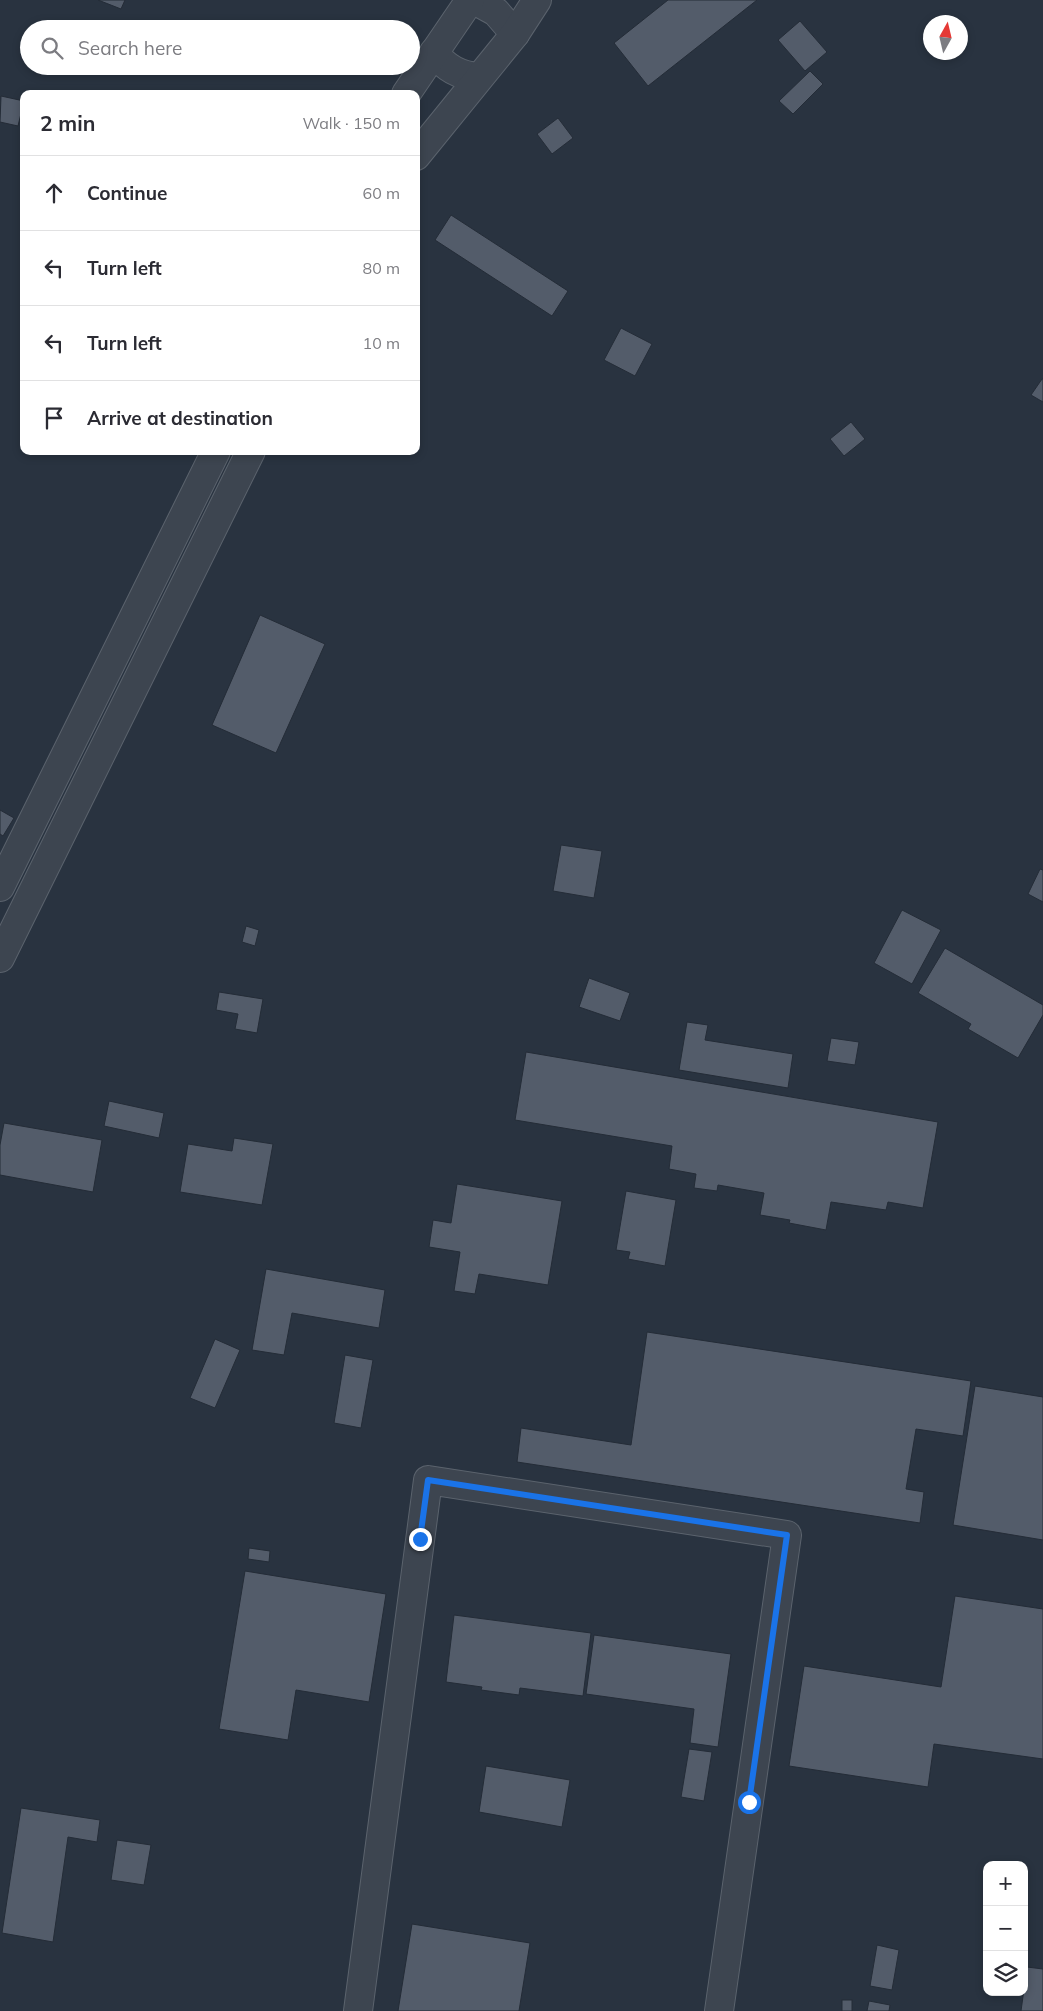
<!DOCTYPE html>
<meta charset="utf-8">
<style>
body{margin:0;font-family:Mulish,sans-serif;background:#f7f7f7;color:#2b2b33}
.controls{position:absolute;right:15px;bottom:15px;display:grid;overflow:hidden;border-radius:10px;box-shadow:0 2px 8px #0003}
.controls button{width:45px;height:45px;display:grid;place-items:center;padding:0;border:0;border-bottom:1px solid #e1e1e2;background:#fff;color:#2b2b33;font:25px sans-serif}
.compass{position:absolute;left:923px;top:15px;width:45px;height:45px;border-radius:50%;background:#fff;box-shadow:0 2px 8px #0003;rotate:8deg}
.stop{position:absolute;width:15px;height:15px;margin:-11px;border:4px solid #1a73e8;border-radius:50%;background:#fff}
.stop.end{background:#1a73e8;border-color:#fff;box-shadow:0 1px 5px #0008}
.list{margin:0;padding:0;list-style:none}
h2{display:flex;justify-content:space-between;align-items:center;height:65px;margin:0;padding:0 20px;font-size:21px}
h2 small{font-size:16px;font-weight:400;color:#7c7c81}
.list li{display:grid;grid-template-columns:32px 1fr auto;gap:15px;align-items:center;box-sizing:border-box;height:75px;padding:0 20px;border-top:1px solid #e1e1e2}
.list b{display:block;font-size:19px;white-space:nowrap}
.list em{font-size:16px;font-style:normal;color:#7c7c81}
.icon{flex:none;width:28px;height:28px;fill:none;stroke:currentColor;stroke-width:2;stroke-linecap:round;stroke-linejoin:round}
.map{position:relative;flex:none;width:1043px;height:2011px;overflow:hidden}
.search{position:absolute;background:#fff;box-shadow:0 2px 8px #0003;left:20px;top:20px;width:400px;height:55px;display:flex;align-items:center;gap:12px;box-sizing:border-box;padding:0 18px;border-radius:28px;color:#7c7c81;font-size:19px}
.panel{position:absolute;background:#fff;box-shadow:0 2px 8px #0003;left:20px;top:90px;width:400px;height:365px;border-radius:10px}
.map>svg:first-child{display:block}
</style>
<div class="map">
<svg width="1043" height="2011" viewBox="0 0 1043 2011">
<rect width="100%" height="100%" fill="#293340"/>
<!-- building -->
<g fill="#535c6a" stroke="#242c37">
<polygon points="98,0 125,0 121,9"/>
<polygon points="668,0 757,0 648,86 614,43"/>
<polygon points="800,21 827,52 805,71 778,40"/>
<polygon points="810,71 823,84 793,114 779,101"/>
<polygon points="1,96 24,101 18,126 0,122"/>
<polygon points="558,118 573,138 552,154 537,134"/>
<polygon points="451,215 568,291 552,316 435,240"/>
<polygon points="621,328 652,344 635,376 604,360"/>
<polygon points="1042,379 1043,379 1043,402 1031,395"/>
<polygon points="851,422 865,439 844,456 830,439"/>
<polygon points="260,615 325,644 276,753 212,725"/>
<polygon points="0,810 14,818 3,836 0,834"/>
<polygon points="561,845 602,851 594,898 553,891"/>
<polygon points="1040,869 1043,870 1043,902 1028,894"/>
<polygon points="902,910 941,930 912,984 874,963"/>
<polygon points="246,926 259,930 255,946 242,942"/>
<polygon points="945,948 1043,1005 1043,1015 1018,1058 968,1029 971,1024 918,993"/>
<polygon points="589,978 630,993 620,1021 579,1007"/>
<polygon points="219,992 263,999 257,1033 235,1029 238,1014 216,1010"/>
<polygon points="687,1022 708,1025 705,1040 793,1054 788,1088 679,1070"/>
<polygon points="831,1038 859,1042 855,1065 827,1061"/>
<polygon points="526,1052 938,1122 923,1208 888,1202 886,1210 831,1202 826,1230 789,1223 790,1220 760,1215 764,1193 718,1185 717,1191 694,1188 696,1174 669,1169 672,1146 515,1120"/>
<polygon points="109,1101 164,1113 159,1138 104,1126"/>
<polygon points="4,1123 102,1140 93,1192 0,1175 0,1145"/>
<polygon points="234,1138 273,1144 262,1205 180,1192 188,1144 232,1151"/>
<polygon points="457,1184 562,1201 548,1285 479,1274 475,1294 454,1291 460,1252 429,1247 433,1220 451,1223"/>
<polygon points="626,1191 676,1200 665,1266 628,1259 630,1252 616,1250"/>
<polygon points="266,1269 385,1290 379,1328 292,1313 284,1355 252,1350"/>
<polygon points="647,1332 971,1381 963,1436 916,1429 906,1489 924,1492 920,1523 517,1462 521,1428 631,1445"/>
<polygon points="215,1339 240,1350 215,1408 190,1398"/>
<polygon points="345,1355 373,1360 361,1428 334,1423"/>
<polygon points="975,1386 1043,1397 1043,1540 953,1525"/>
<polygon points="249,1548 270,1551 269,1562 248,1559"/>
<polygon points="245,1571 386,1594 369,1702 296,1690 288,1740 219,1729"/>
<polygon points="955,1596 1043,1609 1043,1759 934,1744 928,1787 789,1766 804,1666 941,1687"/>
<polygon points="454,1615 591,1633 583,1696 520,1688 519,1695 481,1690 482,1687 446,1682"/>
<polygon points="594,1635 731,1654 718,1747 690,1743 694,1709 586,1694"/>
<polygon points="689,1749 712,1752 704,1801 681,1797"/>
<polygon points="486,1766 570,1780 562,1827 479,1812"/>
<polygon points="21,1808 100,1820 97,1842 68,1837 53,1942 2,1933"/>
<polygon points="117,1840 151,1845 144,1885 111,1880"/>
<polygon points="412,1924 530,1943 519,2011 398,2011"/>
<polygon points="877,1945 899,1950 892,1990 870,1986"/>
<polygon points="1027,1967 1043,1969 1043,2011 1021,2011"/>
<rect x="842" y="2000" width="10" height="11"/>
<polygon points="869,2001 890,2005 889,2011 867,2011"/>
</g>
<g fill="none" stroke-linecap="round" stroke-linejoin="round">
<!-- minor casing -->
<g stroke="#5b636d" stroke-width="30">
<g id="minor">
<polyline points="474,0 496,12 515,34"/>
<path d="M434 52C445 68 460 76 479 77"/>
<polyline points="406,94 470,0"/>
<polyline points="416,156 515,34 537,0"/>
<polyline points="0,887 216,451"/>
<polyline points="0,958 251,451"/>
<polyline points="358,2011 428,1480 787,1535 719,2011"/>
</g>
</g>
<!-- minor -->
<use href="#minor" stroke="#3d4550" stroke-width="28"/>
</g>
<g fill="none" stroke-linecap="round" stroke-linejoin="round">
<!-- route -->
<polyline stroke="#1a73e8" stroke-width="6" points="420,1539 428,1480 787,1535 749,1802"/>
</g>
</svg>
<div class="controls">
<button>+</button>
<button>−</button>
<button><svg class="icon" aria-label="layers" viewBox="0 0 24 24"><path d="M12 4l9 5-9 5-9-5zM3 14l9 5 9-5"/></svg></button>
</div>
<svg class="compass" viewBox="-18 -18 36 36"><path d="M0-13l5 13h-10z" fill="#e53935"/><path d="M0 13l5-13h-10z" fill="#7c7c81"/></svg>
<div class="stop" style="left:749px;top:1802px"></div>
<div class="stop end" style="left:420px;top:1539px"></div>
<div class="search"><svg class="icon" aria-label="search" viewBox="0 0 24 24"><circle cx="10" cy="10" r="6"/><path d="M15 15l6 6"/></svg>Search here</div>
<section class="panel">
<h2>2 min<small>Walk · 150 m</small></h2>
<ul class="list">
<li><svg class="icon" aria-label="ahead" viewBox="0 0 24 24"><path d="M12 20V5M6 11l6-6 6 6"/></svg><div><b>Continue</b></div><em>60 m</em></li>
<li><svg class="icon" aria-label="left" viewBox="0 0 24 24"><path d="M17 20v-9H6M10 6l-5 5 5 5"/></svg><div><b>Turn left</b></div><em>80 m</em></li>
<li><svg class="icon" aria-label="left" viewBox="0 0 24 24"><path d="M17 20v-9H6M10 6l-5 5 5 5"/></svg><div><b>Turn left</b></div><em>10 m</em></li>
<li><svg class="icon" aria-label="arrive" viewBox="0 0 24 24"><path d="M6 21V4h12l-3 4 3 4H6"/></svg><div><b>Arrive at destination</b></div></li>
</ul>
</section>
</div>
